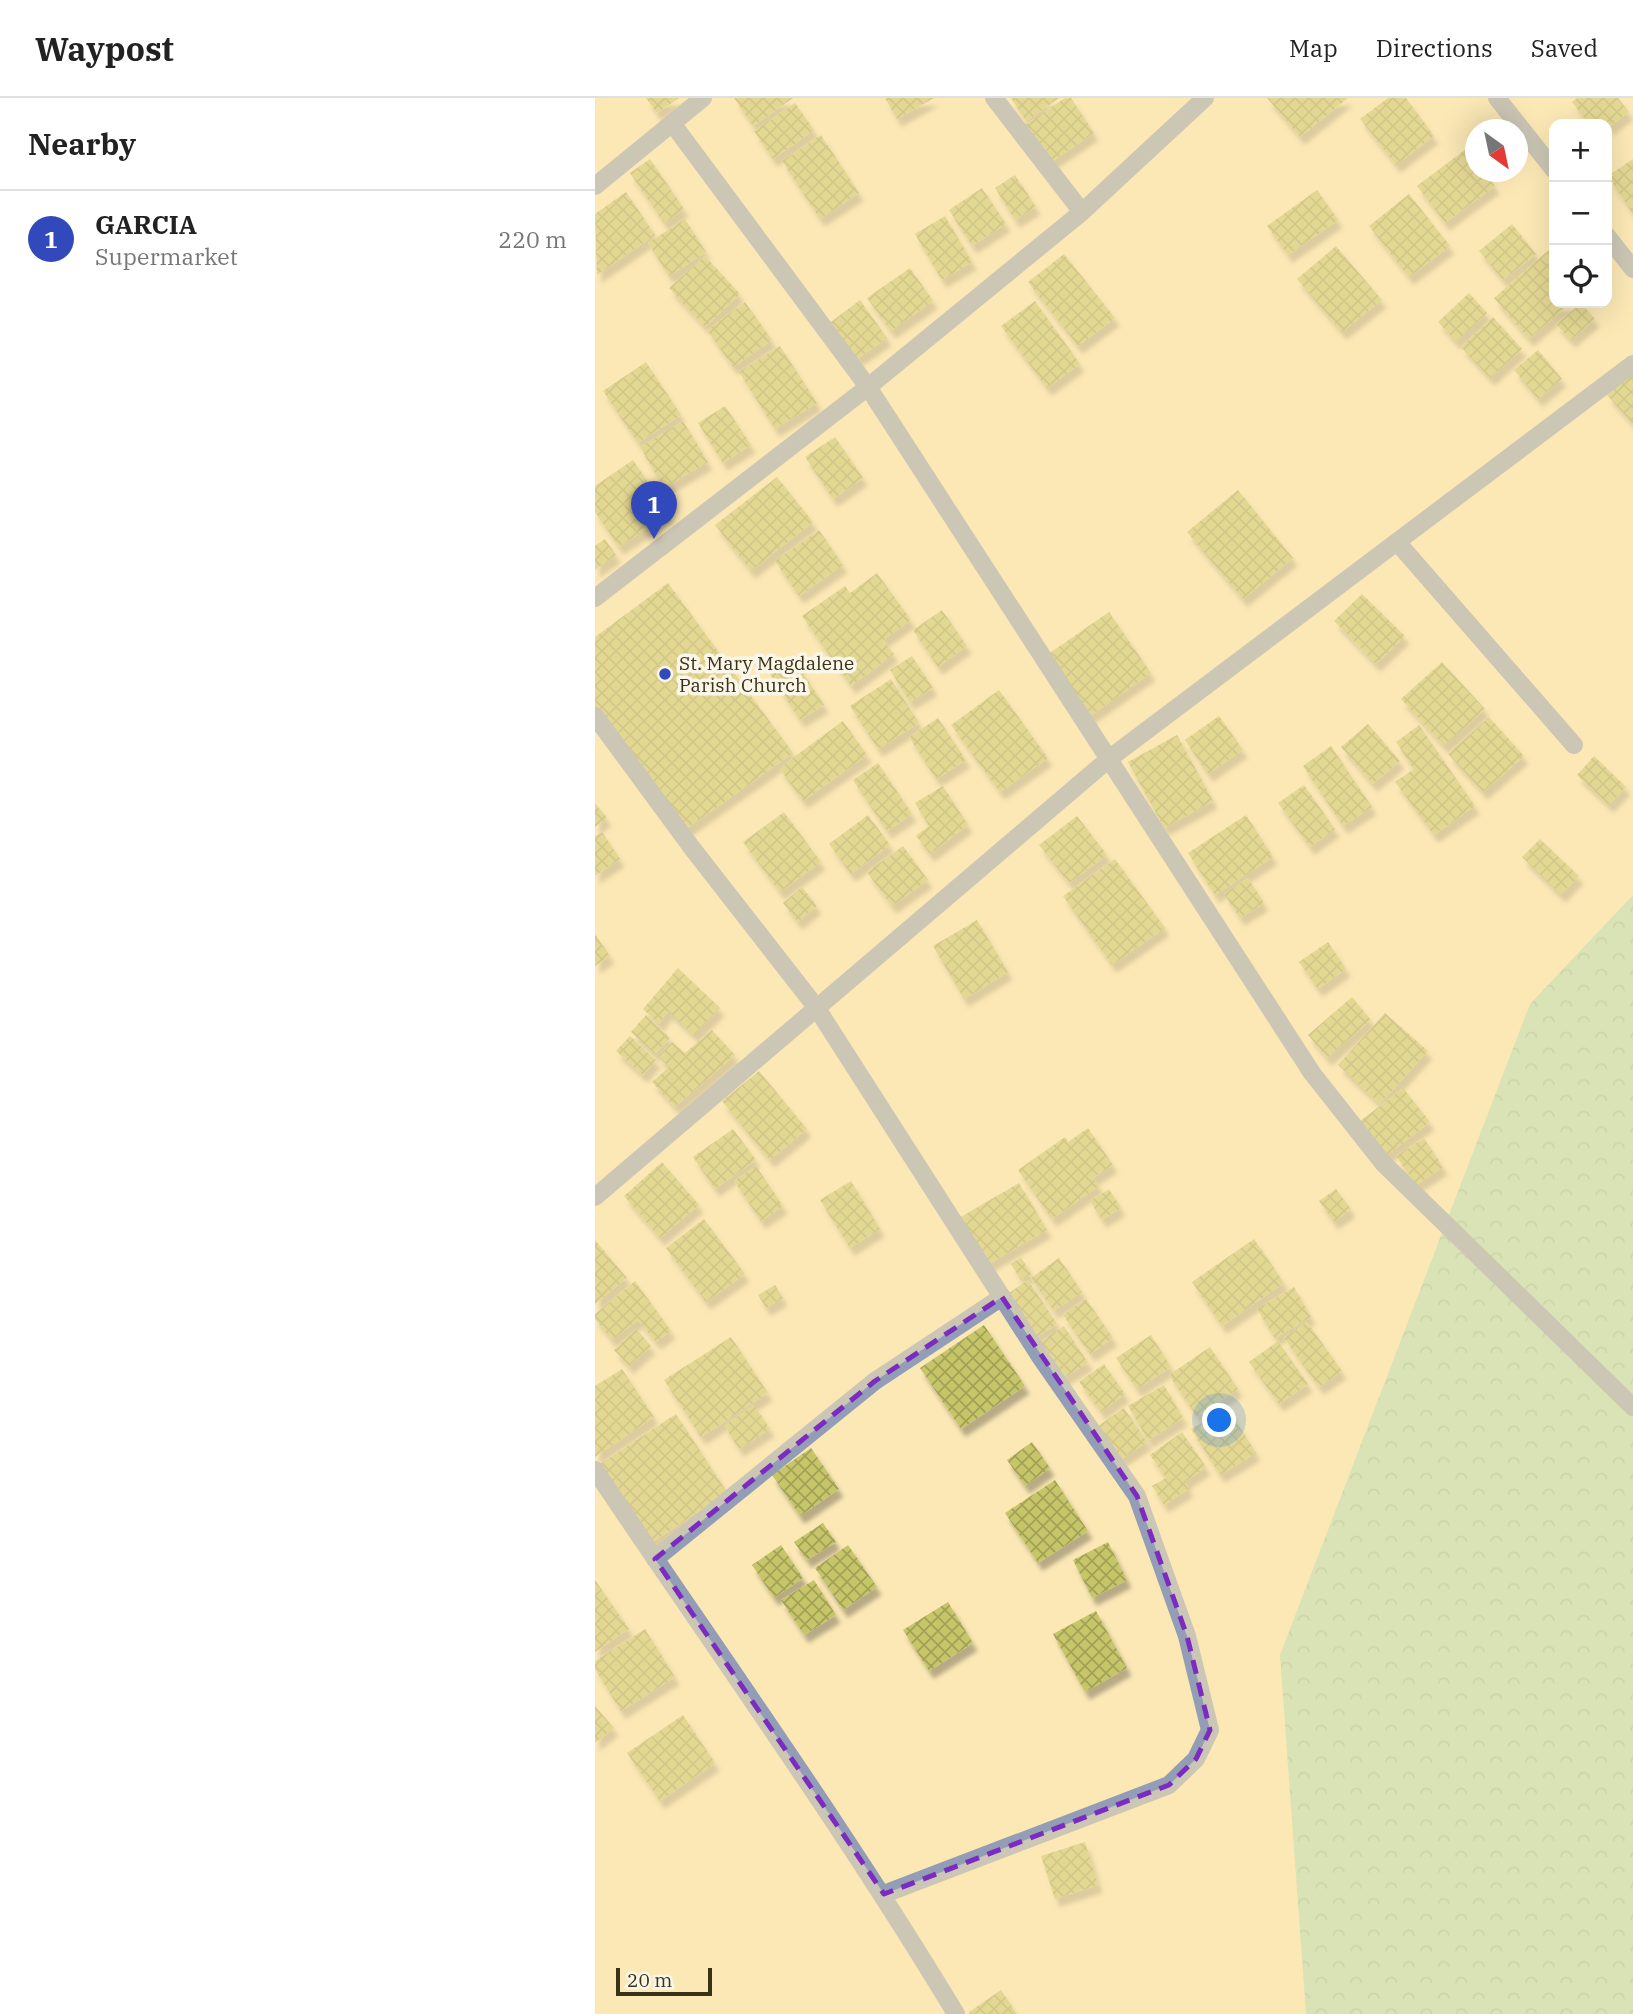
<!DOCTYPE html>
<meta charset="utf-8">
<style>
body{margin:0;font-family:"IBM Plex Serif",serif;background:#f2f2f2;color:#222}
.controls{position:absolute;right:21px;top:21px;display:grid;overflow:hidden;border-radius:14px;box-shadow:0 7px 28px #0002}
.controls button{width:63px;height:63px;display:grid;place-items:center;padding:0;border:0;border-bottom:2px solid #e0e0e0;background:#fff;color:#222;font:35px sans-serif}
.compass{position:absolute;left:870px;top:21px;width:63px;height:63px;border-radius:50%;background:#fff;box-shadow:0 7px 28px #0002;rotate:147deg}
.scale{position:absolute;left:21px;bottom:18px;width:96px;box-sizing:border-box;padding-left:7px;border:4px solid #3b3117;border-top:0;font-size:19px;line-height:24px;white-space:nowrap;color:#3b3117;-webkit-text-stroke:5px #fbf6ea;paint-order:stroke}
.you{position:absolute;left:625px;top:1323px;width:24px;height:24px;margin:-18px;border:5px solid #fff;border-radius:50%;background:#1a73e8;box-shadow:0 0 0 10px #1a73e833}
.badge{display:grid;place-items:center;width:46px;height:46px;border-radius:50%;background:#3249bb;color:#fff;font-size:23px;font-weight:700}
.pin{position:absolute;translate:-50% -58px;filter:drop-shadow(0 2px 4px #0008)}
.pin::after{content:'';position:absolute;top:37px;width:24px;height:21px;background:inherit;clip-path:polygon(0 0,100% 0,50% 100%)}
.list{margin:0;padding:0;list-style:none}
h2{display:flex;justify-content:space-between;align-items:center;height:91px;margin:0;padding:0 28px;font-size:30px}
h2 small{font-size:23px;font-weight:400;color:#767676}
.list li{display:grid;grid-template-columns:46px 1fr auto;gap:21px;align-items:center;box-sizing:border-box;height:98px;padding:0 28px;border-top:2px solid #e0e0e0}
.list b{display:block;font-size:26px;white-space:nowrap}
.list p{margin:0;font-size:23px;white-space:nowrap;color:#767676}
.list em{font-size:23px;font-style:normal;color:#767676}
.icon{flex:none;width:38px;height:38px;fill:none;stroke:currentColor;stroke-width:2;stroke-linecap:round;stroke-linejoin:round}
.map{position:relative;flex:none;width:1038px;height:1916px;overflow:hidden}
header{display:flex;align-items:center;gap:42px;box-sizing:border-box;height:98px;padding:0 35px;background:#fff;border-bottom:2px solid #e0e0e0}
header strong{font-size:33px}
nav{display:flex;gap:38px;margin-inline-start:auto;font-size:24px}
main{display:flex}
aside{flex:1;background:#fff}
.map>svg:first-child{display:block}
</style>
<header>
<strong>Waypost</strong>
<nav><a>Map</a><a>Directions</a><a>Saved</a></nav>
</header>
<main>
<aside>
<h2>Nearby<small></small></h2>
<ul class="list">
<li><span class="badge">1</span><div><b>GARCIA</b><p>Supermarket</p></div><em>220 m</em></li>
</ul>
</aside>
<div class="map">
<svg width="1038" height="1916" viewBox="0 0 1038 1916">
<defs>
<pattern id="forest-crowns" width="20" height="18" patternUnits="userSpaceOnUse" patternTransform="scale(1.75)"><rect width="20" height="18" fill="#afdeb6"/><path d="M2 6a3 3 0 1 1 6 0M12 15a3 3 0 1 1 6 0" fill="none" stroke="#97bf9c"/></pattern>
<pattern id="building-cross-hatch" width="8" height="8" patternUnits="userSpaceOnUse" patternTransform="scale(1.75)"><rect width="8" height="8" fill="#c6c669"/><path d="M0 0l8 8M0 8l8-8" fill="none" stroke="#a2a155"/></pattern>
<filter id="shadow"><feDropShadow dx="4.5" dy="8" stdDeviation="2" flood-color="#0004"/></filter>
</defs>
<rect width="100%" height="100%" fill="#fbe8b5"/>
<!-- forest -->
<polygon fill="url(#forest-crowns)" points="1038,797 1038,1916 711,1916 685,1557 935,906"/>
<!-- building -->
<g fill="url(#building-cross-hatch)" filter="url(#shadow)">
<polygon points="51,0 84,0 62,15"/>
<polygon points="139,0 198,0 158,28"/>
<polygon points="290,0 339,0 302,21"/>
<polygon points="416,0 464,0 431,23"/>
<polygon points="470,0 476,0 499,35 453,66 428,28"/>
<polygon points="672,0 753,0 705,39"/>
<polygon points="793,0 811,0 839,38 801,67 765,21"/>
<polygon points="982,0 1023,0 1034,14 1012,31 1012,26 994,26 977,4"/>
<polygon points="200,5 219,32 178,61 159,33"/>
<polygon points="226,37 264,95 225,121 187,63"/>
<polygon points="871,51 880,63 880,74 889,74 900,88 850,125 822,88"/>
<polygon points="55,61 89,111 69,125 35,75"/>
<polygon points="1038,61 1038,116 1013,78"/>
<polygon points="420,77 441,109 420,122 400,90"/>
<polygon points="387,90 411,126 377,148 354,112"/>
<polygon points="722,92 743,122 693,157 672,128"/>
<polygon points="31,94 60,137 2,177 0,116"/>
<polygon points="814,96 855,148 814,179 774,128"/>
<polygon points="350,118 377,164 347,182 320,136"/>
<polygon points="90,121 111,154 74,178 53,145"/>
<polygon points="917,126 941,156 908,182 884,153"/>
<polygon points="741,148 787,202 747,234 702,181"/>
<polygon points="955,151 959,155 959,205 975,205 934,241 899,200"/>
<polygon points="469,156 520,220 483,248 433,184"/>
<polygon points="110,158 145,196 110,229 74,190"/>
<polygon points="315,170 338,203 296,233 272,200"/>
<polygon points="874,195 892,215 861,244 843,224"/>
<polygon points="265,202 292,240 262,261 236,224"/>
<polygon points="440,203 485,266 452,290 406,228"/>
<polygon points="150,204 177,242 138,269 112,232"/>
<polygon points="986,205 1000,221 976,242 961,226"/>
<polygon points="898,219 927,251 895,280 866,249"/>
<polygon points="185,248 222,305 180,331 144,274"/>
<polygon points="943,252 967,281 943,301 919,272"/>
<polygon points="51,264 86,317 43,345 8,293"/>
<polygon points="1038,274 1038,326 1012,297"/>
<polygon points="130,308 156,347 128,365 103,325"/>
<polygon points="88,323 113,364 69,390 45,349"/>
<polygon points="240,339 268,380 238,401 210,359"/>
<polygon points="38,362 74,416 24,449 0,414 0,388"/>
<polygon points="182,379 218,424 156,473 120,427"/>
<polygon points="643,392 698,460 648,501 592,434"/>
<polygon points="224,432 248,467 204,498 180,463"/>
<polygon points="10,441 21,457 0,472 0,448"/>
<polygon points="282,475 316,522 288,542 299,556 256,588 207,518 250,488 255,495"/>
<polygon points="73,485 198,655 87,734 0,612 0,539"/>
<polygon points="767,496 810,538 781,566 739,523"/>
<polygon points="347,512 372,548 343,569 318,532"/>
<polygon points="514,514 556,575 492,620 449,559"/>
<polygon points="317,558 338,590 315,604 295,572"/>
<polygon points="199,561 229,607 205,622 175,576"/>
<polygon points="847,564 890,611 849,648 806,601"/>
<polygon points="296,581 324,625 283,651 255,608"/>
<polygon points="404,592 453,660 405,694 356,627"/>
<polygon points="624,618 648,652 613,676 590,642"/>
<polygon points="894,619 929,658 888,694 853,656"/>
<polygon points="343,620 371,662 341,681 314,639"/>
<polygon points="248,623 272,657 208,703 184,670"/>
<polygon points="773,626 805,663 778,686 746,649"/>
<polygon points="824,627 880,708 839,737 800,684 819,671 801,644"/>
<polygon points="582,637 618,703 569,730 533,664"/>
<polygon points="736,648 777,709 748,728 708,668"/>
<polygon points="999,658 1031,689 1014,707 982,677"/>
<polygon points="283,665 317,716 292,733 258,682"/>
<polygon points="709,687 740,731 715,749 683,705"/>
<polygon points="348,688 373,727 335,756 321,738 334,728 320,705"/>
<polygon points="0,705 12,720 0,729"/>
<polygon points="189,714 226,764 185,794 148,744"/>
<polygon points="273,717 295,747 256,776 234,746"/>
<polygon points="651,717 678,759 620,797 593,755"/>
<polygon points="482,718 512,757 474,785 444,747"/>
<polygon points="7,734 25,761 0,778 0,738"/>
<polygon points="945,741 984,778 966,797 927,759"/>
<polygon points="308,748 333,782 297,808 272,774"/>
<polygon points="520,761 570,830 517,867 468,798"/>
<polygon points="653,780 669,805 645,820 629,796"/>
<polygon points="207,789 222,808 203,824 188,805"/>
<polygon points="382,822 413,874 369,901 338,848"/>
<polygon points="0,836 15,858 0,868"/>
<polygon points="733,844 751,871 723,891 704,864"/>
<polygon points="83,870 125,910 99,937 73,913 64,926 48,911"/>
<polygon points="757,899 776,922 732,960 713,937"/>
<polygon points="790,915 833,953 785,1006 743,967"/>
<polygon points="51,917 75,940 60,956 36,934"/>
<polygon points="117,932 140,957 80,1009 57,984 74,969 63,959 77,944 90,955"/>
<polygon points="35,938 61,962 48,977 21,953"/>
<polygon points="164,973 212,1031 175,1062 127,1003"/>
<polygon points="808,990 835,1024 791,1058 764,1024"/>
<polygon points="493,1030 518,1067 498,1080 504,1088 457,1121 423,1072 470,1039 473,1044"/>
<polygon points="138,1031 161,1062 120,1091 98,1059"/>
<polygon points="829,1040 848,1069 821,1087 801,1058"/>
<polygon points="67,1064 104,1107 65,1140 29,1098"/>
<polygon points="161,1068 188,1108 166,1123 139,1083"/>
<polygon points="256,1083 285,1131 255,1150 225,1102"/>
<polygon points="424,1085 452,1132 392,1167 364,1120"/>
<polygon points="514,1091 526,1110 507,1122 495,1103"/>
<polygon points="741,1091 756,1111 739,1124 724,1103"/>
<polygon points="109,1121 150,1176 111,1204 71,1150"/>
<polygon points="659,1141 689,1185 627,1228 597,1184"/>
<polygon points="0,1142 32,1180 0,1206"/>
<polygon points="426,1159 436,1176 426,1182 416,1166"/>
<polygon points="464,1160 487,1194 459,1213 436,1180"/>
<polygon points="433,1182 462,1226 439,1241 411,1197"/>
<polygon points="40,1183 76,1233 61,1244 43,1222 17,1242 0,1221 0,1216"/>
<polygon points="180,1187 188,1200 171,1210 163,1197"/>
<polygon points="699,1189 716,1219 680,1240 662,1211"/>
<polygon points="491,1201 518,1240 495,1256 468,1217"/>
<polygon points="712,1224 747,1273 724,1289 689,1240"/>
<polygon points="389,1227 430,1288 366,1331 325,1270"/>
<polygon points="469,1228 493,1265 467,1281 443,1245"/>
<polygon points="41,1231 56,1248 34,1268 19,1252"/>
<polygon points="556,1237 576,1269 542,1291 521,1260"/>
<polygon points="136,1239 173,1295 106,1339 69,1282"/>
<polygon points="683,1243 713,1286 684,1306 654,1264"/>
<polygon points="615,1249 643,1291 602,1319 574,1277"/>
<polygon points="509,1266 530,1296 506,1314 484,1284"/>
<polygon points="27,1271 59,1319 0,1359 0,1288"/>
<polygon points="569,1287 588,1320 553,1342 533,1308"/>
<polygon points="159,1307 175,1331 144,1351 129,1327"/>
<polygon points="632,1309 661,1355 625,1377 596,1331"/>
<polygon points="529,1310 552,1344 525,1362 503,1328"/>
<polygon points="81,1316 132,1394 55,1446 2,1368"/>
<polygon points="587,1334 611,1369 590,1384 594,1391 569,1407 557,1388 571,1380 555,1357"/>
<polygon points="437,1344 455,1370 430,1388 412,1362"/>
<polygon points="216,1350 244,1391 205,1418 177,1377"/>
<polygon points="460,1382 493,1433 443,1465 410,1415"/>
<polygon points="228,1425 241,1444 212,1462 199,1444"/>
<polygon points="513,1444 532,1482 497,1500 478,1462"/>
<polygon points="186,1447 208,1480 179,1500 157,1467"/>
<polygon points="253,1447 282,1489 248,1512 220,1470"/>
<polygon points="0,1482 34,1531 0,1554"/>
<polygon points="219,1482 241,1517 209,1537 186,1502"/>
<polygon points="353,1504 378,1545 334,1573 308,1532"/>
<polygon points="501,1513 532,1570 490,1594 458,1536"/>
<polygon points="50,1531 80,1579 26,1613 0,1571 0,1563"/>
<polygon points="0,1608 19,1630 0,1645"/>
<polygon points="88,1617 120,1665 65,1703 32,1655"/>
<polygon points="490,1744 503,1787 460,1801 446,1758"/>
<polygon points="406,1892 422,1916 375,1916 374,1914"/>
</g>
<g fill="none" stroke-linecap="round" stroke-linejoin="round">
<!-- minor -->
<g stroke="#939db6" stroke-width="18">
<polyline points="399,0 487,114"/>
<polyline points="902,0 959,72"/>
<polyline points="77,25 273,289 717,975 788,1065 1038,1309"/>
<polyline points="0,88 108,0"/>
<polyline points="1012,138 1038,171"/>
<polyline points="802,444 979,647"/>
<polyline points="0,500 273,289 487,114 610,0"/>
<polyline points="0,618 97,750 221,909 444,1257 542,1398 592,1538 615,1632 601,1661 574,1687 289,1796"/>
<polyline points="0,1099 515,660 1038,266"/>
<path d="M0 1372C121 1552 249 1730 361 1916"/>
<polyline points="60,1461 280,1283 407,1199"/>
</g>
</g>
<!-- marked area -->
<path d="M0 0H1038V1916H0ZM407 1199 542 1398 592 1538 615 1632 601 1661 574 1687 289 1796 60 1461 280 1283Z" fill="#fbe8b5" fill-opacity=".55" fill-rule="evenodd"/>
<path fill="none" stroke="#7b2cbf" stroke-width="5" stroke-dasharray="14 9" stroke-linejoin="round" d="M407 1199 542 1398 592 1538 615 1632 601 1661 574 1687 289 1796 60 1461 280 1283Z"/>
<!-- markers -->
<circle fill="#3249bb" stroke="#fbf6ea" stroke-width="2.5" cx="70" cy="576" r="7"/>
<g text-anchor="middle" stroke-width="7" stroke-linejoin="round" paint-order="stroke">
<!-- poi labels -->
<g font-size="19" fill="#3b3117" stroke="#fbf6ea" text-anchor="start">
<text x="84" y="572">St. Mary Magdalene<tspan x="84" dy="22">Parish Church</tspan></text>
</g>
</g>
</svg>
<div class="controls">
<button>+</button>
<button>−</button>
<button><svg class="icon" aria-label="locate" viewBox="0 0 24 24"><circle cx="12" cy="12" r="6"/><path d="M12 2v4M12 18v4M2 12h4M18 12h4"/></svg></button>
</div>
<svg class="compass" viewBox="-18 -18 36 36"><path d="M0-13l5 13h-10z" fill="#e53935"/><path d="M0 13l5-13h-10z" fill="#767676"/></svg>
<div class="scale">20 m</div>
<div class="you"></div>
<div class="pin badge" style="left:59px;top:441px">1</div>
</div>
</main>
